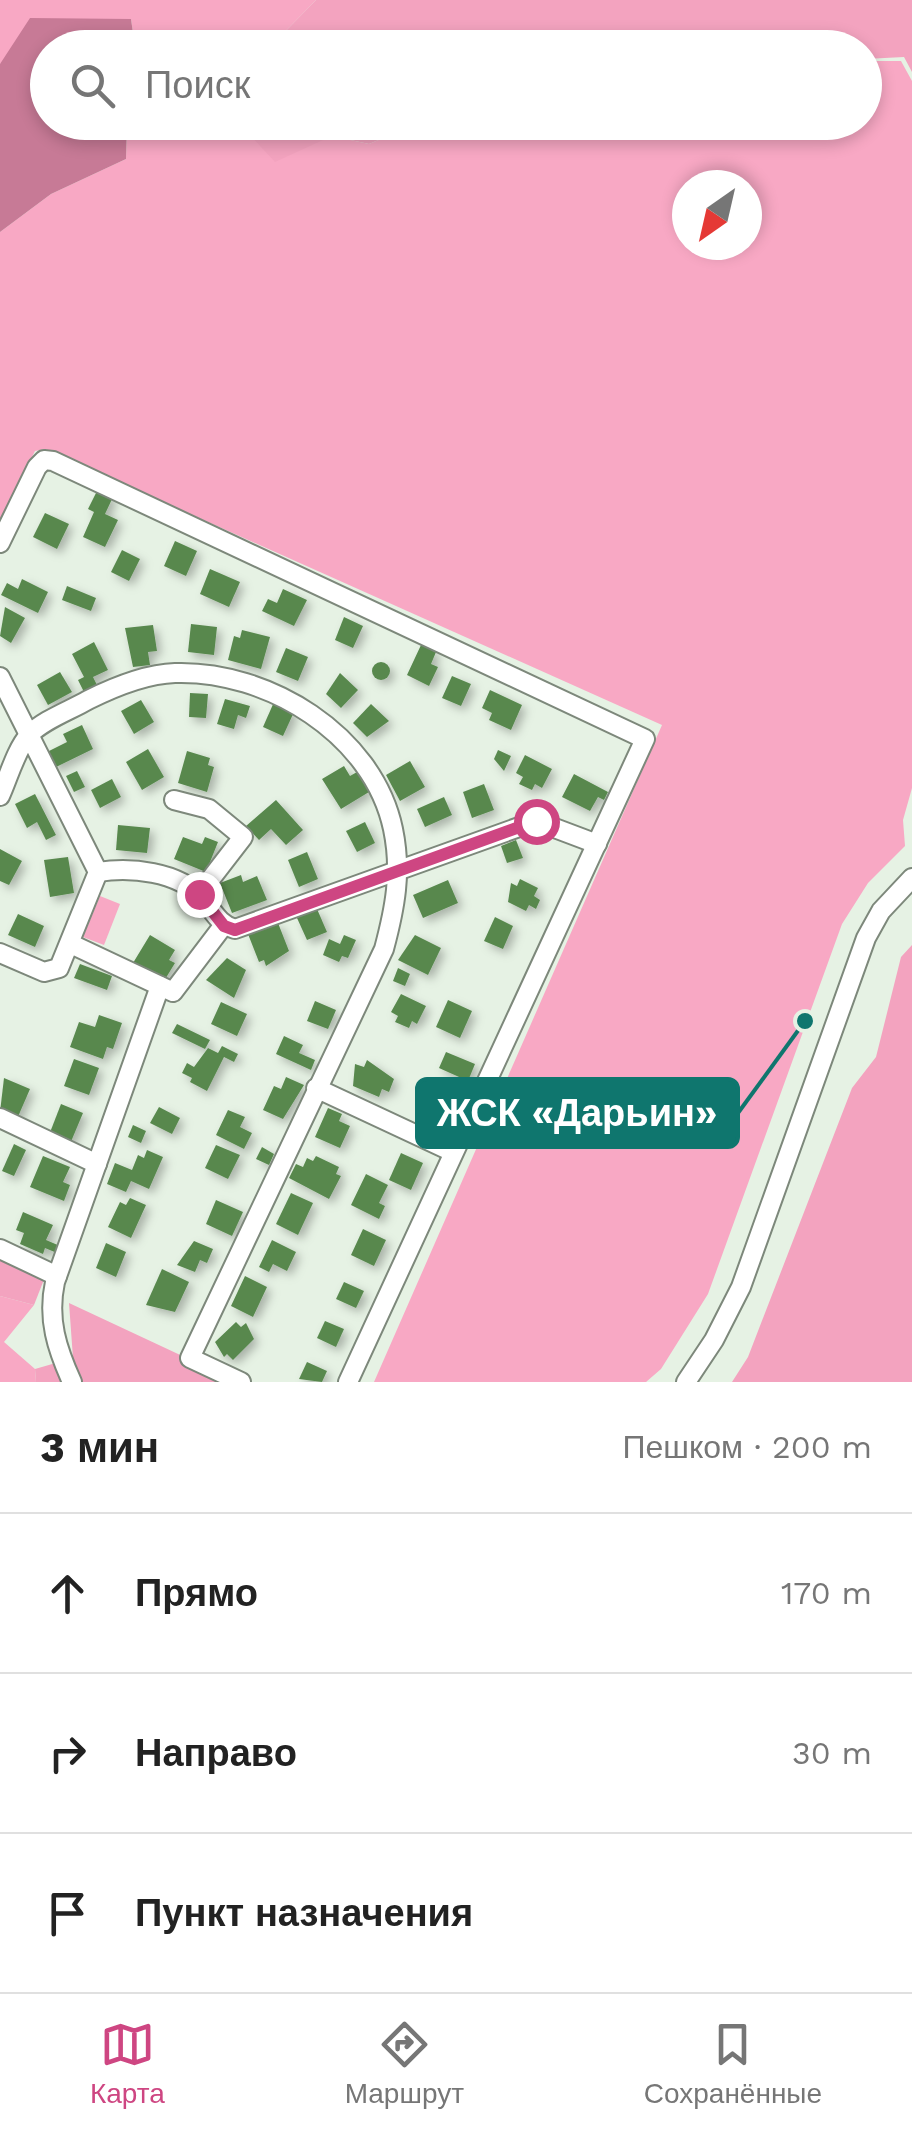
<!DOCTYPE html>
<html lang="ru">
<meta charset="utf-8">
<style>
body{margin:0;font-family:"Work Sans",sans-serif;background:#f6f6f6;color:#222}
.compass{position:absolute;left:672px;top:170px;width:90px;height:90px;border-radius:50%;background:#fff;box-shadow:0 5px 15px #0003;rotate:214deg}
.stop{position:absolute;width:30px;height:30px;margin:-22px;border:8px solid #ce4682;border-radius:50%;background:#fff}
.stop.end{background:#ce4682;border-color:#fff;box-shadow:0 2px 10px #0008}
.list{margin:0;padding:0;list-style:none}
h2{display:flex;justify-content:space-between;align-items:center;height:130px;margin:0;padding:0 40px;font-size:42px}
h2 small{font-size:32px;font-weight:400;color:#767676}
.list li{display:grid;grid-template-columns:65px 1fr auto;gap:30px;align-items:center;box-sizing:border-box;height:160px;padding:0 40px;border-top:2px solid #e0e0e0}
.list b{display:block;font-size:38px;white-space:nowrap}
.list em{font-size:32px;font-style:normal;color:#767676}
.icon{flex:none;width:55px;height:55px;fill:none;stroke:currentColor;stroke-width:2;stroke-linecap:round;stroke-linejoin:round}
.map{position:relative;flex:none;width:912px;height:1382px;overflow:hidden}
.search{position:absolute;background:#fff;box-shadow:0 5px 15px #0003;left:30px;right:30px;top:30px;height:110px;display:flex;align-items:center;gap:25px;box-sizing:border-box;padding:0 35px;border-radius:55px;color:#767676;font-size:38px}
.sheet{height:610px;background:#fff}
nav{display:flex;justify-content:space-around;align-items:center;box-sizing:border-box;height:140px;border-top:2px solid #e0e0e0;background:#fff;font-size:28px;color:#767676}
nav a{display:grid;justify-items:center;gap:5px}
nav .on{color:#ce4682}
.map>svg:first-child{display:block}
</style>
<div class="map">
<svg width="912" height="1382" viewBox="0 0 912 1382">
<defs>
<filter id="shadow"><feDropShadow dx="4.5" dy="4.5" stdDeviation="5" flood-color="#0004"/></filter>
</defs>
<rect width="100%" height="100%" fill="#e6f2e4"/>
<!-- green -->
<g fill="#f8a8c4" fill-rule="evenodd">
<polygon points="0,0 316,0 270,47 135,47 131,19 0,64"/>
<path d="M865 61H901L912 81V788L903 820 905 846 868 883 842 924 708 1294 661 1369 646 1382H374L662 725 45 449 35 451 0 521V232L51 194 126 159 127 123H250L248 134 332 136 369 144 419 123 864 122ZM687 185H747V245H687Z"/>
<polygon points="100,896 120,904 104,945 83,937"/>
<polygon points="0,1296 34,1305 4,1342 35,1369 36,1382 0,1382"/>
</g>
<!-- forest -->
<g fill="#f3a3bf">
<polygon points="316,0 912,0 912,72 904,57 865,59 864,48 270,47"/>
<polygon points="250,123 250,122 419,123 369,144 332,136 275,162 248,133"/>
<polygon points="912,945 912,1382 732,1382 748,1357 852,1088 876,1057 901,957"/>
<polygon points="0,1256 45,1277 34,1305 0,1296"/>
<polygon points="69,1303 238,1382 36,1382 35,1369 73,1358"/>
</g>
<!-- water -->
<polygon fill="#c77a96" points="30,18 131,19 135,47 48,48 48,122 127,123 126,159 51,194 0,232 0,64"/>
<!-- building -->
<g fill="#58884e" filter="url(#shadow)">
<polygon points="98,489 113,497 105,514 118,520 105,547 83,537 94,512 88,509"/>
<polygon points="45,513 69,524 57,549 33,537"/>
<polygon points="175,541 197,551 186,576 164,566"/>
<polygon points="122,550 140,559 129,581 111,572"/>
<polygon points="210,569 240,582 229,607 200,594"/>
<polygon points="22,579 48,592 38,613 1,595 7,583 18,589"/>
<polygon points="67,586 96,598 91,611 62,600"/>
<polygon points="283,589 307,600 294,626 262,611 268,599 277,603"/>
<polygon points="5,607 25,618 11,643 0,636"/>
<polygon points="344,617 363,626 353,648 335,640"/>
<polygon points="191,624 217,627 214,655 188,652"/>
<polygon points="153,625 157,651 148,652 150,665 133,667 125,628"/>
<polygon points="242,630 270,637 261,669 228,660 234,636 240,638"/>
<polygon points="94,642 108,670 93,677 98,687 85,694 78,680 84,677 72,654"/>
<polygon points="421,645 436,652 431,664 438,667 429,686 407,675"/>
<polygon points="286,648 308,657 298,681 276,672"/>
<circle cx="381" cy="671" r="9"/>
<polygon points="60,672 72,692 48,705 37,685"/>
<polygon points="340,673 358,690 341,708 326,694"/>
<polygon points="452,676 471,684 461,706 442,698"/>
<polygon points="490,690 522,705 511,730 489,720 492,713 482,708"/>
<polygon points="190,693 208,694 206,718 189,717"/>
<polygon points="225,699 250,706 246,718 238,715 234,729 217,724"/>
<polygon points="141,700 154,722 134,734 121,711"/>
<polygon points="274,702 294,712 283,736 263,727"/>
<polygon points="371,704 389,721 367,737 353,723"/>
<polygon points="82,725 93,749 54,768 47,752 67,742 63,734"/>
<polygon points="148,749 164,777 142,790 126,762"/>
<polygon points="498,750 511,756 504,771 494,759"/>
<polygon points="187,751 210,758 208,765 214,767 207,792 178,783"/>
<polygon points="525,755 552,769 542,788 535,784 532,790 519,784 523,777 516,773"/>
<polygon points="410,761 425,787 400,801 386,775"/>
<polygon points="344,766 350,776 357,772 369,792 341,809 322,779"/>
<polygon points="77,771 85,787 74,792 66,776"/>
<polygon points="574,774 608,792 604,800 598,797 590,811 562,797"/>
<polygon points="112,779 121,797 100,808 91,790"/>
<polygon points="484,784 494,810 472,818 463,792"/>
<polygon points="35,794 56,835 46,840 37,822 27,828 15,804"/>
<polygon points="444,797 452,815 425,827 417,809"/>
<polygon points="276,800 303,830 286,845 271,829 259,840 246,826"/>
<polygon points="365,822 375,843 357,852 346,831"/>
<polygon points="118,825 150,828 147,853 116,850"/>
<polygon points="183,837 202,844 205,837 218,842 206,872 174,859"/>
<polygon points="516,840 523,858 507,863 501,846"/>
<polygon points="0,849 22,861 9,885 0,881"/>
<polygon points="307,852 318,879 299,887 288,860"/>
<polygon points="68,857 74,893 50,897 44,860"/>
<polygon points="241,875 243,882 257,876 267,900 232,913 220,883"/>
<polygon points="520,879 538,888 534,896 540,900 536,909 529,905 526,911 508,902 511,883 517,886"/>
<polygon points="448,880 458,903 423,918 413,895"/>
<polygon points="317,909 327,932 307,940 297,918"/>
<polygon points="18,914 44,926 35,947 8,935"/>
<polygon points="495,917 513,926 503,949 484,941"/>
<polygon points="278,923 289,951 266,966 264,960 259,962 248,934"/>
<polygon points="150,935 175,950 169,960 175,963 164,981 133,963"/>
<polygon points="344,935 356,940 348,958 342,956 339,962 323,955 329,939 340,944"/>
<polygon points="415,935 441,948 428,975 398,960"/>
<polygon points="227,958 246,970 234,998 206,980"/>
<polygon points="80,964 112,976 107,990 74,978"/>
<polygon points="398,968 410,974 405,986 393,981"/>
<polygon points="401,994 426,1006 417,1024 412,1021 409,1028 395,1022 398,1016 391,1012"/>
<polygon points="448,1000 472,1011 460,1038 436,1027"/>
<polygon points="315,1001 336,1010 328,1029 307,1021"/>
<polygon points="221,1002 247,1014 237,1036 211,1024"/>
<polygon points="99,1015 122,1023 113,1049 107,1047 103,1059 70,1047 79,1022 95,1027"/>
<polygon points="177,1024 210,1040 205,1049 172,1033"/>
<polygon points="284,1036 303,1045 299,1053 315,1060 311,1070 276,1054"/>
<polygon points="222,1046 238,1054 234,1062 224,1057 207,1091 190,1082 192,1078 182,1073 187,1063 194,1067 208,1048 218,1053"/>
<polygon points="446,1052 475,1064 468,1081 439,1068"/>
<polygon points="74,1059 99,1068 89,1095 64,1086"/>
<polygon points="367,1060 394,1079 389,1092 382,1089 379,1097 353,1086 355,1064 364,1067"/>
<polygon points="286,1077 304,1085 283,1119 263,1110 274,1086 281,1089"/>
<polygon points="4,1078 30,1089 17,1119 0,1112"/>
<polygon points="61,1104 83,1113 70,1144 49,1135"/>
<polygon points="159,1107 180,1118 172,1134 150,1123"/>
<polygon points="328,1108 342,1114 339,1121 350,1126 340,1148 315,1137"/>
<polygon points="228,1110 245,1117 240,1127 252,1133 244,1149 216,1135"/>
<polygon points="133,1125 146,1131 141,1143 128,1137"/>
<polygon points="14,1144 26,1150 14,1176 2,1171"/>
<polygon points="216,1145 240,1155 228,1179 205,1168"/>
<polygon points="262,1147 274,1154 269,1165 256,1159"/>
<polygon points="147,1150 163,1157 149,1189 131,1181 126,1192 107,1184 115,1163 132,1170 138,1155 144,1158"/>
<polygon points="401,1153 423,1163 411,1190 389,1180"/>
<polygon points="43,1156 70,1167 63,1182 70,1185 64,1201 30,1187"/>
<polygon points="316,1156 339,1167 336,1174 341,1176 329,1199 289,1178 296,1164 303,1167 307,1158 313,1161"/>
<polygon points="366,1174 388,1185 379,1203 385,1206 379,1219 351,1205"/>
<polygon points="291,1193 313,1203 298,1235 276,1224"/>
<polygon points="130,1198 146,1205 131,1238 108,1227 120,1202 126,1205"/>
<polygon points="216,1200 243,1212 232,1236 206,1224"/>
<polygon points="23,1212 53,1225 46,1240 60,1246 57,1253 45,1248 43,1254 20,1244 24,1233 16,1230"/>
<polygon points="363,1229 386,1240 374,1266 351,1255"/>
<polygon points="272,1240 296,1252 287,1271 273,1264 269,1272 259,1267"/>
<polygon points="194,1241 213,1249 207,1263 200,1260 195,1272 177,1265"/>
<polygon points="106,1243 126,1252 116,1277 96,1268"/>
<polygon points="162,1269 189,1282 175,1312 146,1305"/>
<polygon points="245,1276 267,1287 253,1317 231,1306"/>
<polygon points="344,1282 364,1291 356,1308 336,1299"/>
<polygon points="325,1321 344,1329 336,1347 317,1338"/>
<polygon points="236,1322 241,1327 246,1323 254,1339 233,1360 227,1354 224,1357 215,1342"/>
<polygon points="307,1362 327,1371 322,1382 299,1379"/>
</g>
<g fill="none" stroke-linecap="round" stroke-linejoin="round">
<!-- minor casing -->
<g stroke="#7d887b" stroke-width="22">
<g id="minor">
<polyline points="0,543 37,467 44,460 53,461 645,739 348,1382"/>
<polyline points="0,677 98,872 59,968 44,972 0,953"/>
<path d="M0 796C8 779 16 749 29 735 43 720 71 710 88 700 114 687 145 674 175 673 267 670 373 734 393 829 402 872 395 908 384 949L190 1358 241 1382"/>
<polyline points="174,800 209,809 243,837 199,894"/>
<path d="M98 872C130 867 178 871 202 898 213 910 218 924 235 929L536 821 597 844"/>
<polyline points="71,944 173,992 223,926"/>
<polyline points="316,1088 453,1152"/>
<polyline points="0,1118 97,1164"/>
<polyline points="0,1249 57,1276"/>
<path d="M72 1382C57 1349 47 1319 55 1282L160 986"/>
<polyline points="686,1382 714,1340 741,1287 866,938 881,911 912,878"/>
</g>
</g>
<!-- minor -->
<use href="#minor" stroke="#fff" stroke-width="18"/>
</g>
<g fill="none" stroke-linecap="round" stroke-linejoin="round">
<!-- route -->
<polyline stroke="#ce4682" stroke-width="12" points="199,894 224,926 235,930 536,821"/>
</g>
<!-- callouts -->
<path fill="none" stroke="#0f766e" stroke-width="4" d="M805 1021L738 1113"/>
<circle fill="#0f766e" stroke="#e6f2e4" stroke-width="4" cx="805" cy="1021" r="10"/>
<rect fill="#0f766e" stroke="#0f766e" stroke-width="4" x="417" y="1079" width="321" height="68" rx="10"/>
<g font-size="38" text-anchor="middle" font-weight="bold" fill="#fff">
<text x="577" y="1126">ЖСК «Дарьин»</text>
</g>
</svg>
<svg class="compass" viewBox="-18 -18 36 36"><path d="M0-13l5 13h-10z" fill="#e53935"/><path d="M0 13l5-13h-10z" fill="#767676"/></svg>
<div class="stop" style="left:536px;top:821px"></div>
<div class="stop end" style="left:199px;top:894px"></div>
<div class="search"><svg class="icon" aria-label="search" viewBox="0 0 24 24"><circle cx="10" cy="10" r="6"/><path d="M15 15l6 6"/></svg>Поиск</div>
</div>
<section class="sheet">
<h2>3 мин<small>Пешком · 200 m</small></h2>
<ul class="list">
<li><svg class="icon" aria-label="ahead" viewBox="0 0 24 24"><path d="M12 20V5M6 11l6-6 6 6"/></svg><div><b>Прямо</b></div><em>170 m</em></li>
<li><svg class="icon" aria-label="right" viewBox="0 0 24 24"><path d="M7 20v-9h11M14 6l5 5-5 5"/></svg><div><b>Направо</b></div><em>30 m</em></li>
<li><svg class="icon" aria-label="arrive" viewBox="0 0 24 24"><path d="M6 21V4h12l-3 4 3 4H6"/></svg><div><b>Пункт назначения</b></div></li>
</ul>
</section>
<nav>
<a class="on"><svg class="icon" aria-label="map" viewBox="0 0 24 24"><path d="M3 6l6-2 6 2 6-2v14l-6 2-6-2-6 2zM9 4v14M15 6v14"/></svg>Карта</a>
<a><svg class="icon" aria-label="directions" viewBox="0 0 24 24"><path d="M12 3l9 9-9 9-9-9zM9 14v-3h6M13 9l2 2-2 2"/></svg>Маршрут</a>
<a><svg class="icon" aria-label="saved" viewBox="0 0 24 24"><path d="M7 4h10v16l-5-4-5 4z"/></svg>Сохранённые</a>
</nav>
